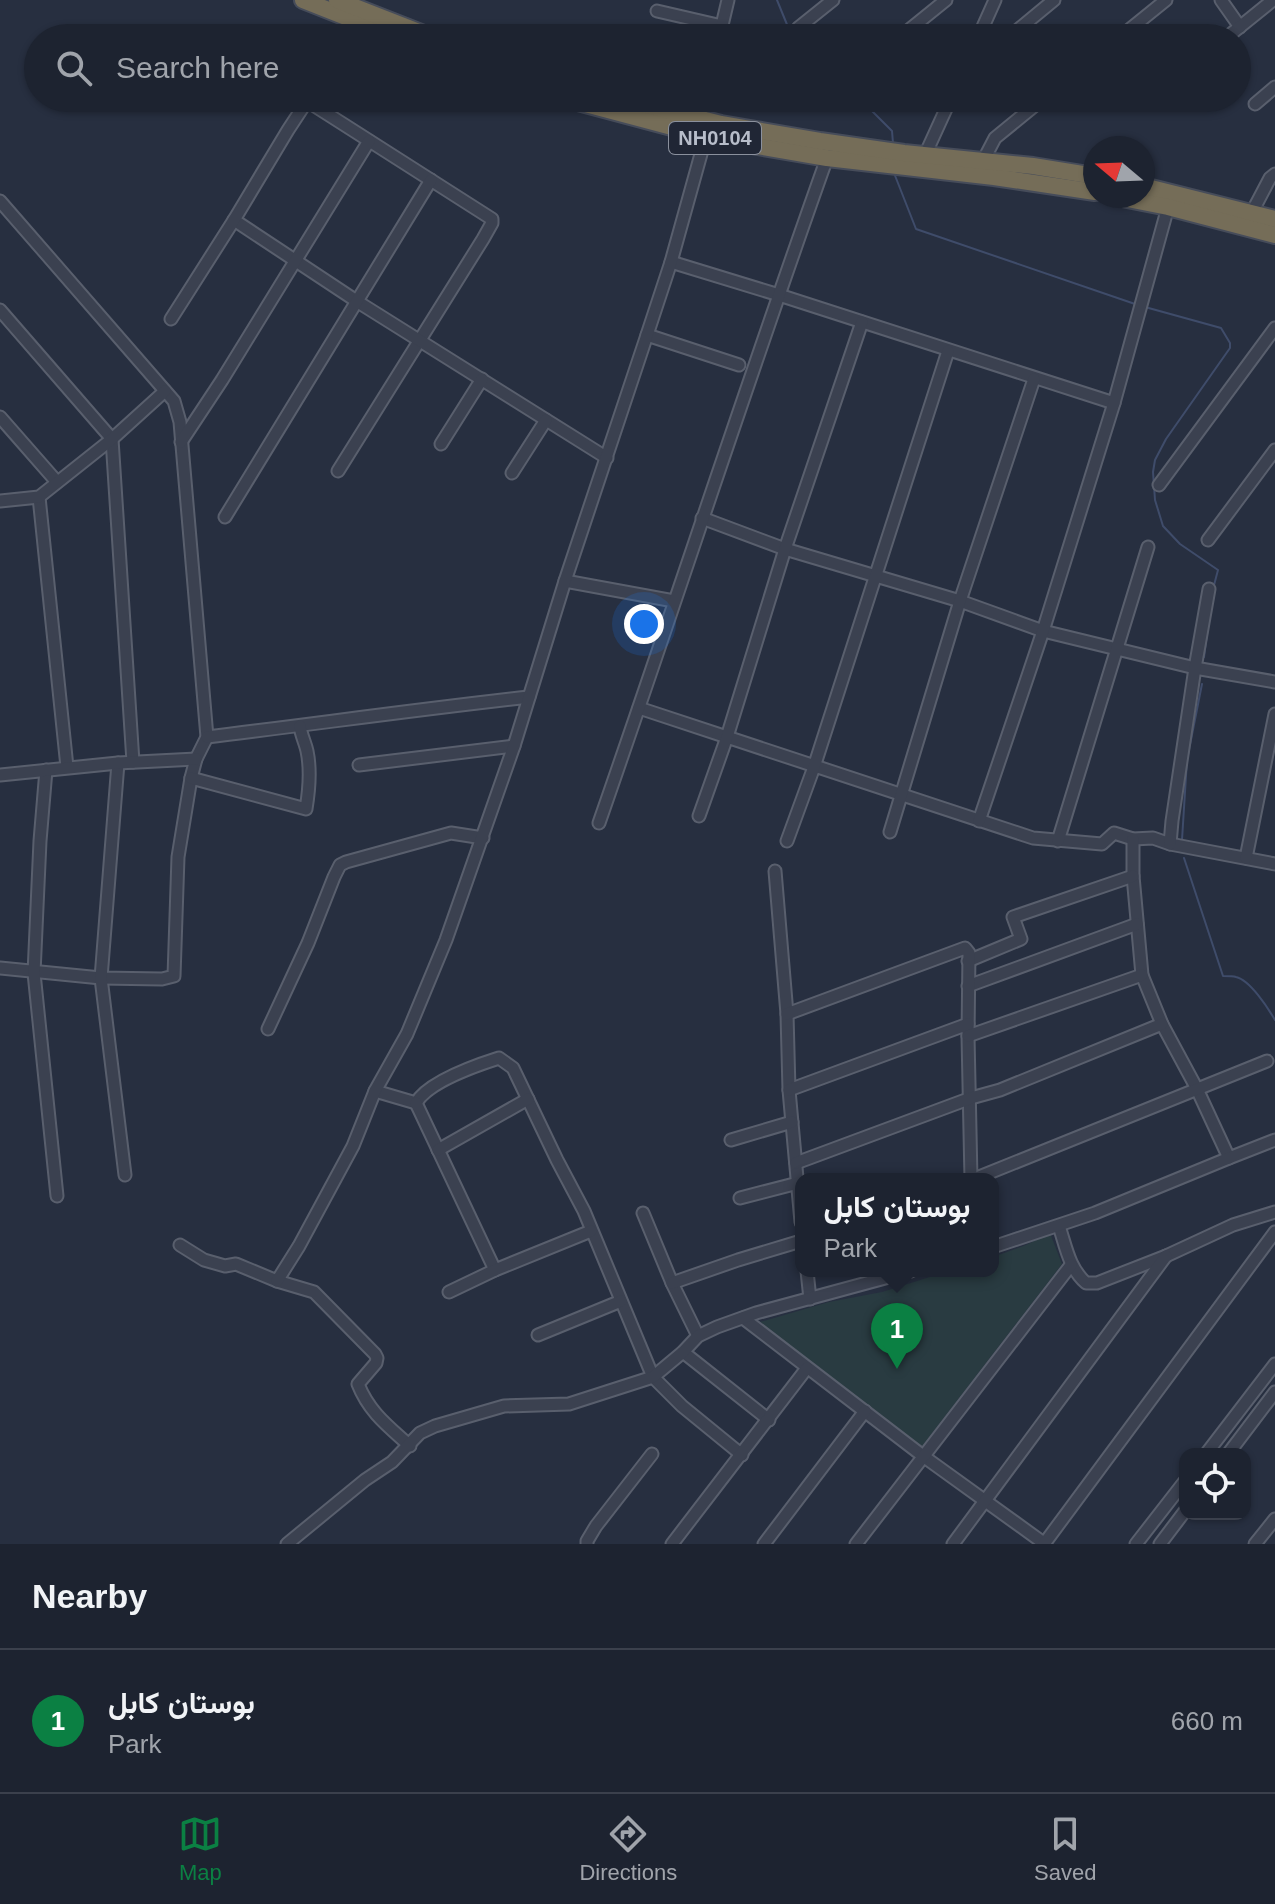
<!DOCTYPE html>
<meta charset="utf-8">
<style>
body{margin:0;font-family:Arial,Vazirmatn,sans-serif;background:#252b38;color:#f1f3f6}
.controls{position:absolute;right:24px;bottom:24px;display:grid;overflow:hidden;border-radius:16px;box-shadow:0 2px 6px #0004}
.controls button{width:72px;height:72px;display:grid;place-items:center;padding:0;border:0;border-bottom:2px solid #3b404c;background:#1d2330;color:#f1f3f6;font:40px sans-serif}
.compass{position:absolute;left:1083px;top:136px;width:72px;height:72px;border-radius:50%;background:#1d2330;box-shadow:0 2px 6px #0004;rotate:289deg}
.you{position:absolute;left:644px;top:624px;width:28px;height:28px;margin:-20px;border:6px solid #fff;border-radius:50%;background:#1a73e8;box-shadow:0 0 0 12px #1a73e833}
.badge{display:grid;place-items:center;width:52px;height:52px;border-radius:50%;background:#0b8043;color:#fff;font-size:26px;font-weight:700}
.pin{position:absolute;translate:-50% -66px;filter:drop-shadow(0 2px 4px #0008)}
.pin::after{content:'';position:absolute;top:42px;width:28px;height:24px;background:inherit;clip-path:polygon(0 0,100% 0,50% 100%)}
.popup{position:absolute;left:795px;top:1173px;width:204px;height:104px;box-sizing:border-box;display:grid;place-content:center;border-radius:16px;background:#1d2330;filter:drop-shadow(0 2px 6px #0005);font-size:26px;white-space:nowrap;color:#a0a4ab}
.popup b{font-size:30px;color:#f1f3f6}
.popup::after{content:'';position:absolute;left:50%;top:100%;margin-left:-16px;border:16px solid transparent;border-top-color:#1d2330}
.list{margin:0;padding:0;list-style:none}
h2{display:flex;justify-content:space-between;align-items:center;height:104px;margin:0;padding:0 32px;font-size:34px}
h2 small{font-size:26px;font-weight:400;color:#a0a4ab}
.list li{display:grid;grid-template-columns:52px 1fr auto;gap:24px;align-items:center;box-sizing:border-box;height:144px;padding:0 32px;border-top:2px solid #3b404c}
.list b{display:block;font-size:30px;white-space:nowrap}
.list p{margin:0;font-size:26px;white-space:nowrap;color:#a0a4ab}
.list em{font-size:26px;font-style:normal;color:#a0a4ab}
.icon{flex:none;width:44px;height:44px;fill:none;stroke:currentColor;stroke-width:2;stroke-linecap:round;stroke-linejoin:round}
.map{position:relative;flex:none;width:1275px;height:1544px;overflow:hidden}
.search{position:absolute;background:#1d2330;box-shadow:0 2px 6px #0004;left:24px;right:24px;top:24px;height:88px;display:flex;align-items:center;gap:20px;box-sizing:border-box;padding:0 28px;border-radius:44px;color:#a0a4ab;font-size:30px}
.sheet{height:248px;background:#1d2330}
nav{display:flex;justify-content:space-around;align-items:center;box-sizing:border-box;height:112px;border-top:2px solid #3b404c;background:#1d2330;font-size:22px;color:#a0a4ab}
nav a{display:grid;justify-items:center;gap:4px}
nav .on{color:#0b8043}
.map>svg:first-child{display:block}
</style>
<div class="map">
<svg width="1275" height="1544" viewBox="0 0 1275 1544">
<rect width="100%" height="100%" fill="#272f40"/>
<!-- green -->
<polygon fill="#293b41" points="1050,1233 1062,1264 920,1449 753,1324 829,1302 882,1292 949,1271 993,1271 993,1257 1026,1245"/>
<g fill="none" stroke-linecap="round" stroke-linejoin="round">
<!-- stream -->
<g stroke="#3f4c6a" stroke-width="2">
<polyline points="777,0 788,27 799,38"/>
<polyline points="859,98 892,131 893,143"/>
<polyline points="894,173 916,229 1135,304"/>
<polyline points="1145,307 1221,328 1230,343 1230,348 1166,439 1155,460 1153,472 1155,500 1163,526 1180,544 1218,570 1213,589"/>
<polyline points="1204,657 1208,627"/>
<polyline points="1182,840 1187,760 1202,684"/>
<path d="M1184 858 1223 976C1227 976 1233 976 1236 977 1250 980 1268 1008 1275 1020"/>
</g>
<!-- minor casing -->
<g stroke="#595f6d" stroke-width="15">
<g id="minor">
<polyline points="1221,0 1240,27"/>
<polyline points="657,11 722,26"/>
<polyline points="798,28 833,0"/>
<polyline points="344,38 355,21"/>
<polyline points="719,38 728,0"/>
<polyline points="899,38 946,0"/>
<polyline points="978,38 995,0"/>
<polyline points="1008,38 1054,0"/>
<polyline points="1119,38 1166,0"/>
<polyline points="1226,38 1273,0"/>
<polyline points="307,101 492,219 492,223 483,239 338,471"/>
<polyline points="1255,104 1275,87"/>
<polyline points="701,119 706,98"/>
<polyline points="925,155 951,98"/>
<polyline points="983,161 995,138 1044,98"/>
<polyline points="0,201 174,401 180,422 207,737 196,759 191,778 178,857 174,976 162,979 101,978 0,968"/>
<polyline points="1249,218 1270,178 1275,174"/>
<polyline points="234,220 358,302 607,458"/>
<polyline points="671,262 779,295 1114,403"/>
<polyline points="0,310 112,439 133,762"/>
<polyline points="171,319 234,220 288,130 309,98"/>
<polyline points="647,335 739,365"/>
<polyline points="0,417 57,482"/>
<polyline points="181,442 222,380 369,141"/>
<polyline points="441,444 482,379"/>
<polyline points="512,473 546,420"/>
<polyline points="1159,485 1275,328"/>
<polyline points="39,497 67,767"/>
<polyline points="0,501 39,497 112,439 165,391"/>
<polyline points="225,517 431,180"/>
<polyline points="702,518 785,549 960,601 1043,631 1195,668 1275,682"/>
<polyline points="1208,540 1275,450"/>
<polyline points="565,581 674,601"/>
<polyline points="639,708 1033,838 1102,844 1114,833 1133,839 1153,838 1170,844 1275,864"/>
<path d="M207 737C314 724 421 709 529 697"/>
<polyline points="118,763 101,978 125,1175"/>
<polyline points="359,765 514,746"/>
<polyline points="46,770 40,841 34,973 57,1196"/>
<polyline points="0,775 118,763 196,759"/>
<path d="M191 778 306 809C309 791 311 770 307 751 305 742 301 735 300 726"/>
<polyline points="699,816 727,737 785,549 862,322"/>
<polyline points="979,821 1043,631 1114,403 1168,207"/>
<path d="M599 823C676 602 748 379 827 158"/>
<polyline points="890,832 960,601 1034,379"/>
<polyline points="1133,839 1133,876 1142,975 1162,1024 1197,1089 1229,1158"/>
<polyline points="787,841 814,767 948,351"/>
<polyline points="1058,841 1148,547"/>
<polyline points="1170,844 1172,821 1195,668 1209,589"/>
<polyline points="1246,858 1275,714"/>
<polyline points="775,871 787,1014 789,1090 801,1222"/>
<polyline points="968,961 1021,939 1013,917 1133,876"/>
<polyline points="968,986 1137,924"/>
<polyline points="787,1014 965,948 969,953 968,1036 971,1179"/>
<polyline points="268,1029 308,943 334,877 340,865 346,862 451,833 483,838"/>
<polyline points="968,1036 1142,975"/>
<polyline points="789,1090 968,1024"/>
<path d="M375 1091 416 1103C428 1082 477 1065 499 1058L513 1068 557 1160 584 1211 653 1377 682 1406 742 1455"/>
<polyline points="416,1103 495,1270"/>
<polyline points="731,1140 792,1122"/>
<polyline points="438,1150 528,1099"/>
<polyline points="796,1163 971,1098 1000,1090 1162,1024"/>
<polyline points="974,1179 1267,1061"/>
<polyline points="740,1198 798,1183"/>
<polyline points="643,1213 672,1283 698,1336"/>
<path d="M1059 1226C1066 1247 1069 1268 1086 1283H1097L1166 1256 1233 1225 1275 1212"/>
<path d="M180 1245 204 1260 225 1266 236 1264 277 1281 314 1292 375 1354 377 1358 376 1363 358 1384C369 1412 388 1426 410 1446"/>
<polyline points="993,1247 1095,1213 1229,1158 1275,1140"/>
<polyline points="807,1271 810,1299"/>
<polyline points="277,1281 299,1246 353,1146 375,1091 407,1034 446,940 514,746 565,581 647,335 671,262 706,136"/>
<polyline points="672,1283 738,1260 801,1241"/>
<polyline points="449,1292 495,1270 591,1231"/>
<polyline points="743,1318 923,1456 1045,1544"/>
<polyline points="538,1335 621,1301"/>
<polyline points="683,1352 769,1420"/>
<polyline points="1206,1454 1275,1364"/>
<polyline points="1228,1454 1275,1392"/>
<polyline points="287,1544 365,1480 392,1462 420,1433 435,1426 504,1406 569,1404 653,1377 683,1352 698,1336 717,1327 756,1313 911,1271"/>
<polyline points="587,1544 587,1541 596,1526 652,1454"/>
<polyline points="672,1544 807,1368"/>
<polyline points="764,1544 865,1411"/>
<polyline points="856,1544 1071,1265"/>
<polyline points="953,1544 1166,1256"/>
<polyline points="1044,1544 1275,1232"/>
<polyline points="1136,1544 1185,1481"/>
<polyline points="1160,1544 1185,1511"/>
<polyline points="1255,1544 1275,1519"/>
</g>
</g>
<!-- highway casing -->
<g stroke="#464c5a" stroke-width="20">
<g id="highway">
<polyline points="303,0 399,38"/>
<polyline points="337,0 434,38"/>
<polyline points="563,98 717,139 827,158 994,177 1095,192"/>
<polyline points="619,98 721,124 820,141 904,153 1033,166 1095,176"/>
<polyline points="1143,186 1275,219"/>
<polyline points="1112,196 1168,207 1275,235"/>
</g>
</g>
<!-- minor -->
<use href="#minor" stroke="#3b4150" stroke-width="11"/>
<!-- highway -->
<use href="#highway" stroke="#756d58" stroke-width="16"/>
</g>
<g text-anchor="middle" stroke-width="6" stroke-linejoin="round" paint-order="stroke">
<!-- shield labels -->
<rect fill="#202635" stroke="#8a909d" stroke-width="2" x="669" y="122" width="92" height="32" rx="6"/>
<g font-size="20" font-weight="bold" fill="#b7bdca">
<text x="715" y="145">NH0104</text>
</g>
</g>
</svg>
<div class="controls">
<button><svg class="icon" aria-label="locate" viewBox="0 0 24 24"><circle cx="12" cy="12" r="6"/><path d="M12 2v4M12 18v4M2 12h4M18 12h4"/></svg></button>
</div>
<svg class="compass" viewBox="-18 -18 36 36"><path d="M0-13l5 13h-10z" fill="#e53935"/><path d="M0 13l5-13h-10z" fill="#a0a4ab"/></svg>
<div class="you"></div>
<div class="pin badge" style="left:897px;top:1369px">1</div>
<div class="popup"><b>بوستان کابل</b>Park</div>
<div class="search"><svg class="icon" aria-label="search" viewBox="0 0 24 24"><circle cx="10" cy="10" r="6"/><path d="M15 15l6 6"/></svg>Search here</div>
</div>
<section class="sheet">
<h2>Nearby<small></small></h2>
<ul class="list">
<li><span class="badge">1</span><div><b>بوستان کابل</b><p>Park</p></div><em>660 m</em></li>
</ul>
</section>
<nav>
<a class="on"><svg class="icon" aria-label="map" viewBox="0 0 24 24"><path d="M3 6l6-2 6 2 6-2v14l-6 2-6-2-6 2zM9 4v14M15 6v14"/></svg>Map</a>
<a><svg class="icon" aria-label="directions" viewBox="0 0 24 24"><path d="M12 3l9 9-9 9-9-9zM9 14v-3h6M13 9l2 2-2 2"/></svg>Directions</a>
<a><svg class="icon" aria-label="saved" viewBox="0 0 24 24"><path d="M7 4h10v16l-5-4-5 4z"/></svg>Saved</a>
</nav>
